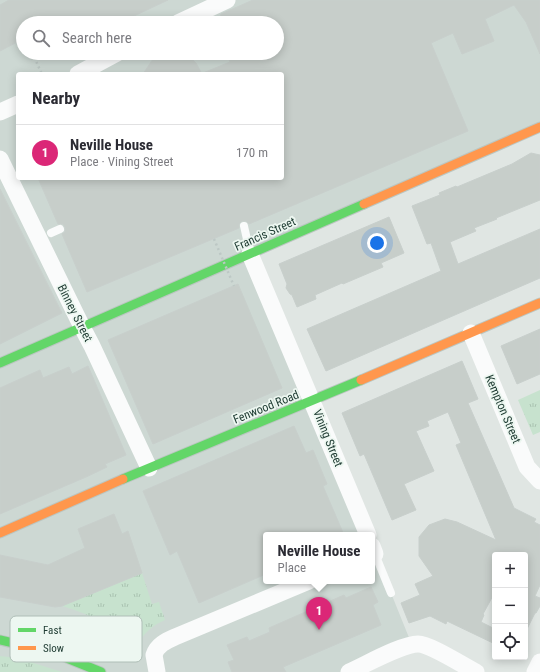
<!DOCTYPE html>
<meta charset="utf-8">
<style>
body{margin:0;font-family:"Roboto Condensed",sans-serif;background:#f7f7f7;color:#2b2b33}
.controls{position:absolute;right:12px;bottom:12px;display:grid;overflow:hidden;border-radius:4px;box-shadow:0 2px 10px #0003}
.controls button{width:36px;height:36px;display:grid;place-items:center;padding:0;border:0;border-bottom:1px solid #e1e1e2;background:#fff;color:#2b2b33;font:20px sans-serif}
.you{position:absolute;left:377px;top:243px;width:14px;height:14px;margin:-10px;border:3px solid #fff;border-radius:50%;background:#1a73e8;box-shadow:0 0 0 6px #1a73e833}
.badge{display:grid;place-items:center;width:26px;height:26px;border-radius:50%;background:#db2777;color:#fff;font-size:13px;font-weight:700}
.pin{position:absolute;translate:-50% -33px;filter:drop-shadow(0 1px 2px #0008)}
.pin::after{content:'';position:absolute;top:21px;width:14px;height:12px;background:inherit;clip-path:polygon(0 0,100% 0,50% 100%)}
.popup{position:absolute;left:263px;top:532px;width:112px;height:52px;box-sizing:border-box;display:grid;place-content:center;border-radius:4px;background:#fff;filter:drop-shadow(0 1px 3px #0005);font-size:13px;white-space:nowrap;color:#7c7c81}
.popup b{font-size:15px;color:#2b2b33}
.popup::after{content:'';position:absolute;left:50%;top:100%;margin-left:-8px;border:8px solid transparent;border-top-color:#fff}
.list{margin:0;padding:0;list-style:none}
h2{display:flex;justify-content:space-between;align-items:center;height:52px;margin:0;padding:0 16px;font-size:17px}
h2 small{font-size:13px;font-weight:400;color:#7c7c81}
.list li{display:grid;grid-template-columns:26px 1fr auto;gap:12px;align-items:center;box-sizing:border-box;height:56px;padding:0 16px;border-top:1px solid #e1e1e2}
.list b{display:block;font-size:15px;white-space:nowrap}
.list p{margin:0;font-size:13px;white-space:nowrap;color:#7c7c81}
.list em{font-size:13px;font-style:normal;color:#7c7c81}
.icon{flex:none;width:22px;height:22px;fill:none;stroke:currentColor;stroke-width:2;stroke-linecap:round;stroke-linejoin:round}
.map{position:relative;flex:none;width:540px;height:672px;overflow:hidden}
.search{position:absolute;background:#fff;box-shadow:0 2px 10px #0003;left:16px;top:16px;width:268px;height:44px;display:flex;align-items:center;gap:10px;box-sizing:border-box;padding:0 14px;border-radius:22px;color:#7c7c81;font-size:15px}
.panel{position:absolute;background:#fff;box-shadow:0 2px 10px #0003;left:16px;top:72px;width:268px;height:108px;border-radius:4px}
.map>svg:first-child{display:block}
</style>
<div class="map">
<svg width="540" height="672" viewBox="0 0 540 672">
<defs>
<pattern id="grass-tufts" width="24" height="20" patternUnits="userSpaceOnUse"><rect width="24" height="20" fill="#c7e2ce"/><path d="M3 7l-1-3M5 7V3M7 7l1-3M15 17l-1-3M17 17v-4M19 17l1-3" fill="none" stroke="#aac3b1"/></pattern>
</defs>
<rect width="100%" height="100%" fill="#e0e6e3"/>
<!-- built -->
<path fill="#cdd8d3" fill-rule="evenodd" d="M0 0H540V127L250 254 368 535H266V581H372V546L412 645 349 672H0ZM23 23H277V53H23ZM18 74H282V178H18Z"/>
<!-- grass -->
<g fill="url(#grass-tufts)">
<polygon points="540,390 540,432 533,435 518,400"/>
<path d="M142 573 152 604 159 602 165 620C153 625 147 631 139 641 115 627 90 614 62 606Z"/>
<polygon points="0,656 18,658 62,672 0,672"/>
</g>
<!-- building -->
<g fill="#c7ceca" stroke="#c8cfcc">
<polygon points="9,0 168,0 119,23 82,23 80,19 72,23 23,23 23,39 0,51 0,5"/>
<polygon points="253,0 540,0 540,54 526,22 514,5 485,19 494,41 462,54 453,33 431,43 468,131 249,224 246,221 242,221 239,224 239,228 87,292 62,234 65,232 65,227 63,224 58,224 38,178 282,178 282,74 203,74 203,73 230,62 226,53 277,53 277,23 220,23 221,14"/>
<polygon points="164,53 183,53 190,57 196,63 202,74 143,74 153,59"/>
<polygon points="531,153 540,155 540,200 496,218 497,219 474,228 476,231 450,242 458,264 540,229 540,278 326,371 307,329 441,271 431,243 427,244 412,206 440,195 439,193 456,186 457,187 512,164"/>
<polygon points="0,189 62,313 0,344"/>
<polygon points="389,217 404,253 381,263 383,267 343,284 342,283 315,295 316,299 297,307 292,295 290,294 286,288 287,284 279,264"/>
<polygon points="238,284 282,388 153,444 108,340"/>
<polygon points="540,329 540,374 517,384 501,346"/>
<polygon points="462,361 478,399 468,403 514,508 536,519 534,522 540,525 540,585 535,596 540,598 540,606 536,613 535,613 525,633 525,555 495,555 495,592 483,614 484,615 481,622 495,629 495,644 447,621 446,624 430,616 409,623 401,603 420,595 415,584 433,576 419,556 419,537 429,525 445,519 457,522 496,540 456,445 461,443 448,412 427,421 429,426 416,431 434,471 404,484 416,510 392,520 364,454 360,456 342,413"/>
<polygon points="88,366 126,455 105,464 107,467 86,477 0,514 0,388 40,370 43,378 69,367 72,374"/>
<polygon points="294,426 306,453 313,450 327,484 323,486 344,535 266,535 266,574 199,603 177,551 170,555 143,491"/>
<polygon points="114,514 122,534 128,531 142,573 62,606 55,607 0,597 0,555 48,565 85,548 78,529"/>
<polygon points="371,587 378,602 373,605 381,625 283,667 286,672 232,672 228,662 234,660 227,645 247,637 249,641 270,632 269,628 344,595 346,598"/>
</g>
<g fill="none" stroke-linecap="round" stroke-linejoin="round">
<!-- fast casing -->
<g stroke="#bbc6c1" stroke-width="11">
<g id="fast">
<polyline points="0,363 364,204"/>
<polyline points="123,479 361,380"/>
<polyline points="0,640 52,652 101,672"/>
</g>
</g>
<!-- slow casing -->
<g stroke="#bbc6c1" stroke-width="11">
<g id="slow">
<polyline points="364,204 540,127"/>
<polyline points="361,380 540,303"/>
<polyline points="0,533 123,479"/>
</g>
</g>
<!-- path -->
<polyline stroke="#bdc8c5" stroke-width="2.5" stroke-dasharray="2 3" stroke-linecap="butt" points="32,53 42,74"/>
<!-- lane -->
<g stroke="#fafbfb" stroke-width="8">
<polyline points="244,226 250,253"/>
<polyline points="51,233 60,229"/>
<polyline points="375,554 391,593"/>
</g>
<!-- street -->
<g stroke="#fafbfb" stroke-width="17">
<polyline points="178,23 227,0"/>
<polyline points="78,74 117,53"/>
<polyline points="0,112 18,104"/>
<polyline points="0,159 82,327 92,346 149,468"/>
<polyline points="250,254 368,535"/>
<polyline points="471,333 527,467 540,481"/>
<polyline points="372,546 375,554 372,555"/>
<path d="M157 672 154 655C157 645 166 641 175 637L309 581"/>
<path d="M349 672C365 665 402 644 418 644 430 644 464 666 476 672"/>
<polyline points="535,672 540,662"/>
</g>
<!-- fast -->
<use href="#fast" stroke="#63d668" stroke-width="9"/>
<!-- slow -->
<use href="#slow" stroke="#ff974d" stroke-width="9"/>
<!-- path-bridge -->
<polyline stroke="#bdc8c5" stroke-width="2.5" stroke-dasharray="2 3" stroke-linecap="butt" points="214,239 234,286"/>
</g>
<g text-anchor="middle" stroke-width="3.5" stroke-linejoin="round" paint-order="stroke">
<!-- street labels -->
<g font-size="12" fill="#1d3a31" stroke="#edf7f1">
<text transform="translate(265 234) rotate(-24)" y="4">Francis Street</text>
<text transform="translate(75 313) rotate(63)" y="4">Binney Street</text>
<text transform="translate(266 407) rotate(-22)" y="4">Fenwood Road</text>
<text transform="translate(503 409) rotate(67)" y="4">Kempton Street</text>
<text transform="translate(328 438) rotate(68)" y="4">Vining Street</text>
</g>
</g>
<!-- legend -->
<rect x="10" y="616" width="132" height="46" rx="6" fill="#edf7f1" stroke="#afbeb7" stroke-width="1"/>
<rect x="18" y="628" width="18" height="4" fill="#63d668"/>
<rect x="18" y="646" width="18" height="4" fill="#ff974d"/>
<g font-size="11" fill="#1d3a31">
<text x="43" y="634">Fast</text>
<text x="43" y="652">Slow</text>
</g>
</svg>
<div class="controls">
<button>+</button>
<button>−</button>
<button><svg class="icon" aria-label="locate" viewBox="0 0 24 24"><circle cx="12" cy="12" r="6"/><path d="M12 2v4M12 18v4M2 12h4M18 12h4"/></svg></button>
</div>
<div class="you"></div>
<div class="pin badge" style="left:319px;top:630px">1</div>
<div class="popup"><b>Neville House</b>Place</div>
<div class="search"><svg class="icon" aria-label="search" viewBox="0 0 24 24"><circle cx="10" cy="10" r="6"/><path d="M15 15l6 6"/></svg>Search here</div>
<section class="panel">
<h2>Nearby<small></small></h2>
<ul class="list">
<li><span class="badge">1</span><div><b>Neville House</b><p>Place · Vining Street</p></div><em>170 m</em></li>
</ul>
</section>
</div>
